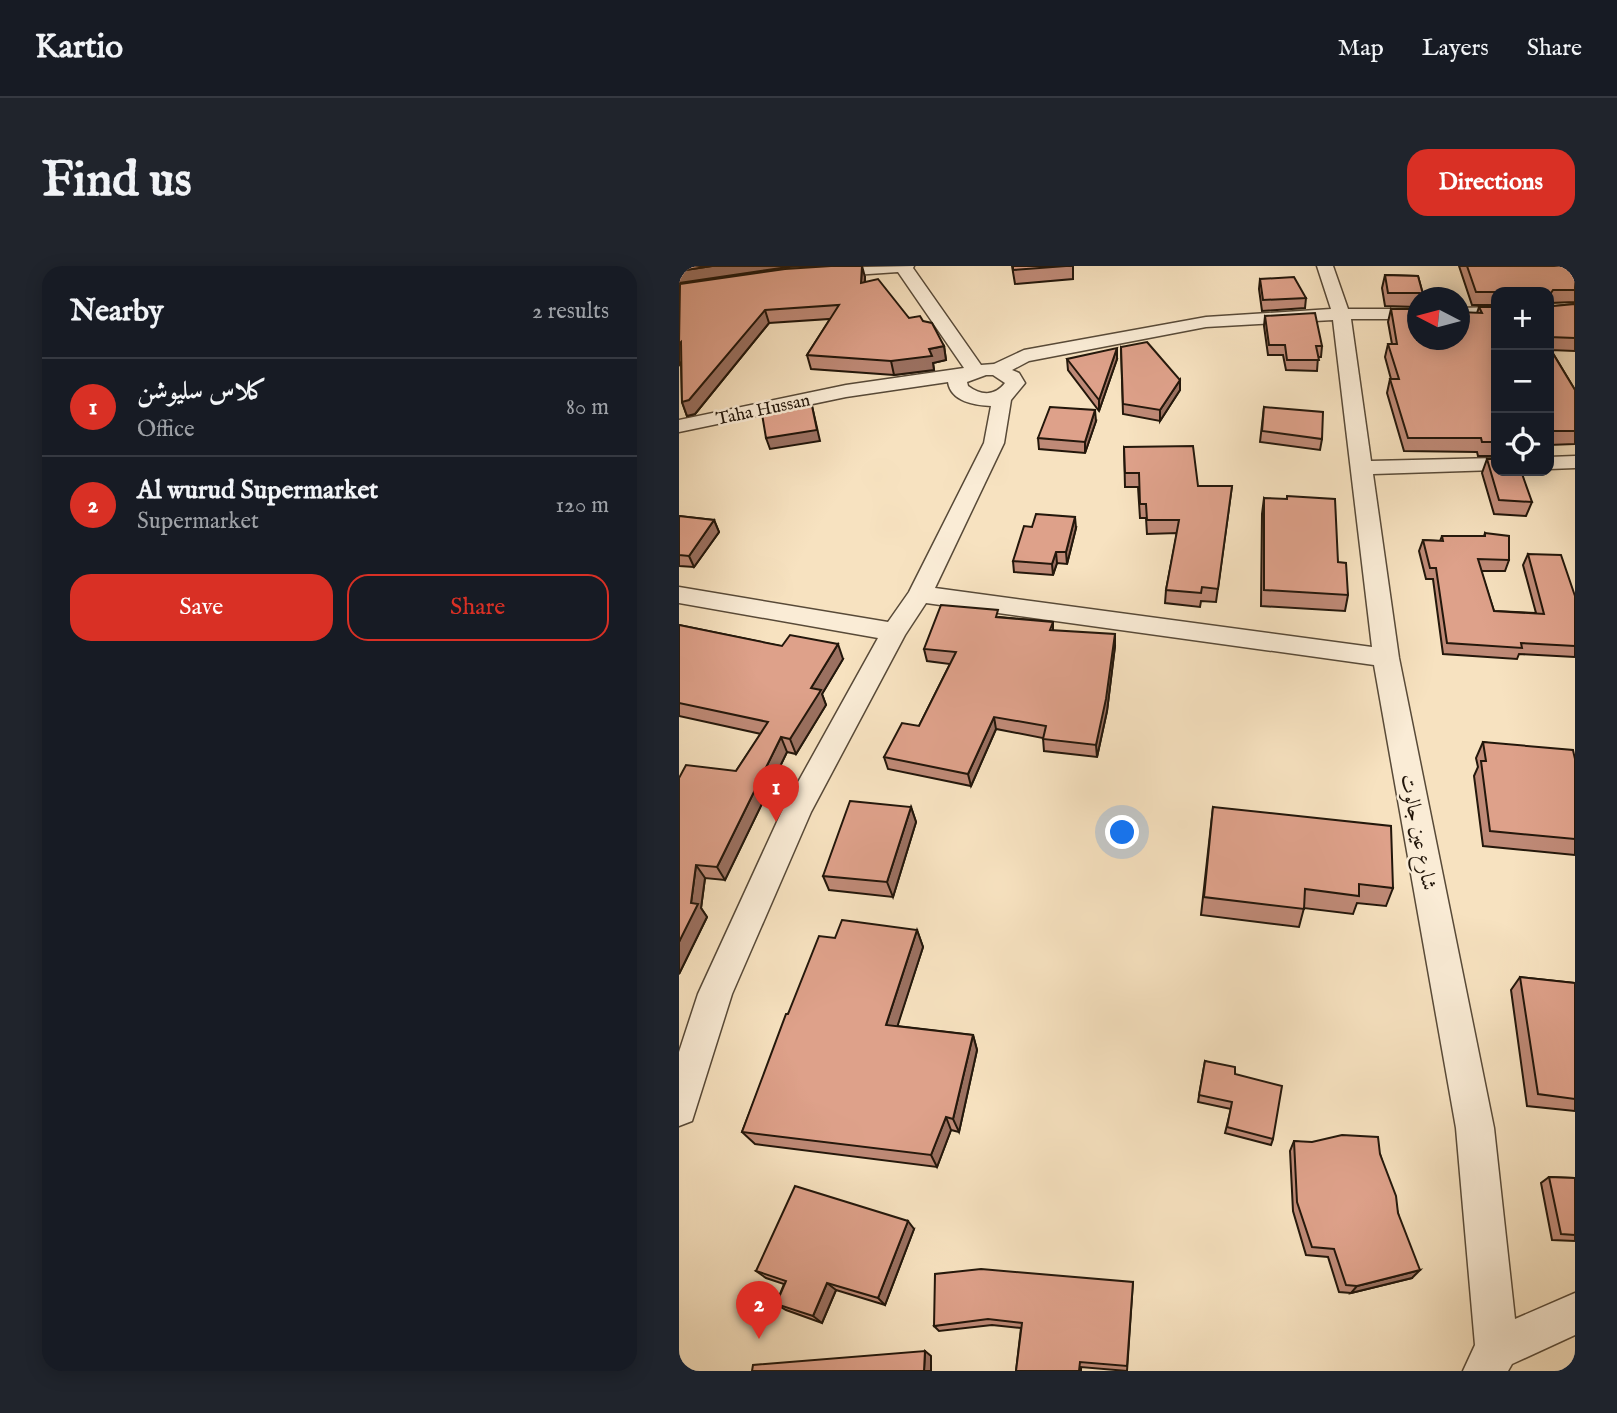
<!DOCTYPE html>
<meta charset="utf-8">
<style>
body{margin:0;font-family:"IM FELL English",Amiri,serif;background:#20242c;color:#f1f3f6}
.controls{position:absolute;right:21px;top:21px;display:grid;overflow:hidden;border-radius:14px;box-shadow:0 4px 18px #0003}
.controls button{width:63px;height:63px;display:grid;place-items:center;padding:0;border:0;border-bottom:2px solid #363941;background:#171b24;color:#f1f3f6;font:35px sans-serif}
.compass{position:absolute;left:728px;top:21px;width:63px;height:63px;border-radius:50%;background:#171b24;box-shadow:0 4px 18px #0003;rotate:276deg}
.you{position:absolute;left:444px;top:567px;width:24px;height:24px;margin:-18px;border:5px solid #fff;border-radius:50%;background:#1a73e8;box-shadow:0 0 0 10px #1a73e833}
.badge{display:grid;place-items:center;width:46px;height:46px;border-radius:50%;background:#d93025;color:#fff;font-size:23px;font-weight:700}
.pin{position:absolute;translate:-50% -58px;filter:drop-shadow(0 2px 4px #0008)}
.pin::after{content:'';position:absolute;top:37px;width:24px;height:21px;background:inherit;clip-path:polygon(0 0,100% 0,50% 100%)}
.list{margin:0;padding:0;list-style:none}
h2{display:flex;justify-content:space-between;align-items:center;height:91px;margin:0;padding:0 28px;font-size:30px}
h2 small{font-size:23px;font-weight:400;color:#9ea1a6}
.list li{display:grid;grid-template-columns:46px 1fr auto;gap:21px;align-items:center;box-sizing:border-box;height:98px;padding:0 28px;border-top:2px solid #363941}
.list b{display:block;font-size:26px;white-space:nowrap}
.list p{margin:0;font-size:23px;white-space:nowrap;color:#9ea1a6}
.list em{font-size:23px;font-style:normal;color:#9ea1a6}
.actions{display:flex;gap:14px;padding:21px 28px}
.actions a{flex:1;padding:16px 0;border:2px solid #d93025;border-radius:21px;text-align:center;font-size:24px;color:#d93025}
.actions .main{background:#d93025;color:#fff}
.icon{flex:none;width:38px;height:38px;fill:none;stroke:currentColor;stroke-width:2;stroke-linecap:round;stroke-linejoin:round}
.map{position:relative;flex:none;width:896px;height:1105px;overflow:hidden;border-radius:21px}
header{display:flex;align-items:center;gap:42px;box-sizing:border-box;height:98px;padding:0 35px;background:#171b24;border-bottom:2px solid #363941}
header strong{font-size:33px}
nav{display:flex;gap:38px;margin-inline-start:auto;font-size:24px}
.intro{display:flex;align-items:center;justify-content:space-between;box-sizing:border-box;height:168px;padding:0 42px}
h1{margin:0;font-size:49px}
.button{padding:18px 32px;border-radius:21px;background:#d93025;color:#fff;font-size:24px;font-weight:700}
main{display:flex;gap:42px;padding:0 42px}
aside{flex:1;background:#171b24;border-radius:21px;box-shadow:0 4px 18px #0003}
.map>svg:first-child{display:block}
</style>
<header>
<strong>Kartio</strong>
<nav><a>Map</a><a>Layers</a><a>Share</a></nav>
</header>
<div class="intro"><h1>Find us</h1><a class="button">Directions</a></div>
<main>
<aside>
<h2>Nearby<small>2 results</small></h2>
<ul class="list">
<li><span class="badge">1</span><div><b>كلاس سليوشن</b><p>Office</p></div><em>80 m</em></li>
<li><span class="badge">2</span><div><b>Al wurud Supermarket</b><p>Supermarket</p></div><em>120 m</em></li>
</ul>
<div class="actions"><a class="main">Save</a><a>Share</a></div>
</aside>
<div class="map">
<svg width="896" height="1105" viewBox="0 0 896 1105">
<rect width="100%" height="100%" fill="#f7e2c0"/>
<filter id="stains"><feTurbulence type="fractalNoise" baseFrequency=".00286" numOctaves="4"/><feColorMatrix values="0 0 0 0 .2 0 0 0 0 .09 0 0 0 0 .02 0 0 0 .5 -.17"/></filter>
<radialGradient id="worn" r=".72"><stop offset=".6" stop-color="#630" stop-opacity="0"/><stop offset="1" stop-color="#630" stop-opacity=".3"/></radialGradient>
<g fill="none" stroke-linecap="round" stroke-linejoin="round">
<!-- street casing -->
<g stroke="#584a38" stroke-width="3">
<g id="street">
<path d="M235 0 234 2 302 99 315 98 345 84 527 51 652 43 638 0H654L669 43H738V53H672L692 195 817 192V204L694 208 720 392 815 862 836 1053 896 1027V1069L833 1098 829 1105H784L796 1079 777 862 695 399 247 337 226 369 132 546 53 728 13 855 0 860V786L19 728 103 545 199 372 0 337V321L209 356 230 326 305 177 312 140C296 139 272 136 269 116L167 131 0 166V154L167 119 285 102 219 6 146 11 138 6 140 2ZM654 54 693 381 256 322 325 177 332 134 346 117 340 107 333 104 350 95 527 61ZM307 109H314L326 117C316 130 302 130 289 120L288 116Z"/>
<polygon points="817,41 817,51 780,52 780,42"/>
<polygon points="896,190 896,202 870,203 870,191"/>
</g>
</g>
<!-- street -->
<use href="#street" fill="#faecd6" fill-rule="evenodd"/>
</g>
<!-- wall -->
<g fill="#bf8a77" stroke="#23170b" stroke-width="2">
<polygon points="0,0 136,0 109,1 0,17"/>
<polygon points="333,0 394,0 394,13 336,18"/>
<polygon points="780,0 896,0 896,36 872,37 875,40 896,38 896,85 872,84 896,124 896,178 870,179 870,26 817,26 817,39 793,39"/>
<polygon points="706,9 739,10 745,32 738,32 738,41 706,40 703,22"/>
<polygon points="186,11 186,16 230,52 244,55 265,80 267,94 254,97 255,104 215,109 132,103 128,89 151,53 90,57 16,148 8,150 3,136 2,96 0,99 0,19"/>
<polygon points="581,13 627,32 626,42 583,45 580,23"/>
<polygon points="800,41 817,41 817,190 799,190 798,186 725,185 708,127 711,113 712,113 706,91 709,78 713,78 709,56 712,43 738,74 798,47"/>
<polygon points="586,50 643,80 642,91 639,91 638,105 607,104 604,89 589,89 585,60"/>
<polygon points="442,81 501,114 501,124 481,155 444,148"/>
<polygon points="388,93 438,93 420,145 389,104"/>
<polygon points="585,141 643,173 641,184 581,176"/>
<polygon points="417,155 406,187 360,183 359,172"/>
<polygon points="445,181 519,220 553,220 537,336 522,335 521,341 486,337 487,324 498,267 468,268 467,252 461,252 459,221 446,221"/>
<polygon points="808,193 853,236 847,250 815,248 803,207"/>
<polygon points="585,232 659,296 669,329 666,345 582,340 583,248"/>
<polygon points="0,250 35,254 40,266 15,301 0,300"/>
<polygon points="397,262 388,298 378,297 374,309 335,306 334,295"/>
<polygon points="806,267 830,294 826,305 802,305 815,345 857,347 844,299 849,288 896,330 896,391 840,388 838,393 764,388 754,313 747,313 740,285 744,274 761,275 763,270 805,270"/>
<polygon points="320,351 374,356 374,365 436,380 428,445 418,491 365,485 364,472 317,463 292,520 209,503 205,491 240,460 271,398 248,395 245,383"/>
<polygon points="0,359 164,393 143,428 147,439 117,488 108,486 46,614 26,612 22,642 28,651 0,708 0,512 57,505 82,468 0,450"/>
<polygon points="804,476 896,493 896,589 804,580 795,510 799,501 797,492"/>
<polygon points="232,541 237,556 214,631 150,624 144,610"/>
<polygon points="534,541 714,622 707,640 678,637 674,648 625,642 620,661 522,649"/>
<polygon points="238,664 244,681 218,760 294,769 298,784 280,866 272,864 258,901 76,878 63,866 109,748 156,672"/>
<polygon points="841,711 896,717 896,845 848,840 832,724"/>
<polygon points="526,795 556,808 594,873 592,879 546,867 552,843 519,836"/>
<polygon points="615,875 701,888 719,947 733,1012 672,1027 660,1026 649,991 627,989 614,945 611,885"/>
<polygon points="870,911 896,912 896,975 873,974 862,917"/>
<polygon points="235,963 206,1039 157,1024 143,1057 107,1044 97,1038 105,1018 87,1012 77,1005"/>
<polygon points="454,1016 448,1105 402,1101 402,1105 337,1105 342,1062 313,1059 260,1065 255,1060"/>
</g>
<!-- shaded-wall -->
<g fill="#9b7161" stroke="#23170b" stroke-width="2">
<polygon points="33,0 108,0 109,1 0,17 0,5"/>
<polygon points="183,0 186,11 185,30 182,17"/>
<polygon points="86,44 90,57 16,148 8,150 3,136"/>
<polygon points="2,76 7,90 0,99 0,78"/>
<polygon points="265,80 267,94 254,97 255,104 215,109 212,95 250,83"/>
<polygon points="438,82 438,93 420,145 420,134"/>
<polygon points="501,114 501,124 481,155 481,144"/>
<polygon points="133,140 141,175 91,183 87,172"/>
<polygon points="416,144 417,155 406,187 406,176"/>
<polygon points="396,251 397,262 388,298 387,286"/>
<polygon points="35,254 40,266 15,301 10,290"/>
<polygon points="377,286 378,297 374,309 373,298"/>
<polygon points="436,368 436,380 428,445 418,491 417,479"/>
<polygon points="159,378 164,393 143,428 147,439 117,488 111,473 132,422"/>
<polygon points="315,451 317,463 292,520 289,508"/>
<polygon points="102,471 108,486 46,614 38,601"/>
<polygon points="232,541 237,556 214,631 208,616"/>
<polygon points="17,599 26,612 22,642 28,651 0,708 0,676 12,637"/>
<polygon points="238,664 244,681 214,774 207,759"/>
<polygon points="294,769 298,784 280,866 274,853"/>
<polygon points="267,851 272,864 258,901 252,889"/>
<polygon points="229,955 235,963 206,1039 199,1032"/>
<polygon points="741,1004 733,1012 672,1027 678,1020"/>
<polygon points="148,1017 157,1024 143,1057 134,1050"/>
<polygon points="246,1085 252,1090 252,1105 245,1105"/>
</g>
<!-- building -->
<g fill="#dea18a" stroke="#23170b" stroke-width="2">
<polygon points="0,0 33,0 0,5"/>
<polygon points="152,0 183,0 182,17 199,13 230,52 241,50 244,55 253,57 265,80 250,83 253,90 212,95 128,89 160,39 86,44 10,134 3,136 2,76 0,78 1,18 106,3"/>
<polygon points="334,0 387,0 334,4"/>
<polygon points="788,0 896,0 896,24 874,24 872,27 872,37 875,40 896,38 896,72 870,71 870,26 797,26"/>
<polygon points="706,9 739,10 745,32 743,32 744,30 741,27 709,27"/>
<polygon points="615,11 627,32 584,34 581,13"/>
<polygon points="800,41 817,41 817,176 803,176 802,172 729,172 711,113 720,113 709,78 718,78 712,43 738,43 738,74 780,74 780,46 803,47"/>
<polygon points="636,47 643,80 637,80 640,94 608,94 606,79 590,79 586,50"/>
<polygon points="468,76 501,114 481,144 444,138 442,81"/>
<polygon points="870,81 896,124 896,165 870,165"/>
<polygon points="438,82 420,134 388,93"/>
<polygon points="133,140 138,164 87,172 83,148"/>
<polygon points="371,141 416,144 406,176 359,172"/>
<polygon points="585,141 644,146 643,173 583,165"/>
<polygon points="514,180 519,220 553,220 539,323 523,321 522,327 487,324 500,254 468,254 467,238 461,238 460,207 446,207 445,181"/>
<polygon points="808,193 817,193 817,205 842,205 853,236 820,234"/>
<polygon points="608,230 656,233 659,296 667,297 669,329 585,324 585,232 608,233"/>
<polygon points="357,248 396,251 387,286 377,286 373,298 334,295 345,260 353,261"/>
<polygon points="0,250 35,254 10,290 0,289"/>
<polygon points="806,267 830,270 830,294 799,293 815,345 865,348 849,288 882,289 896,330 896,380 842,377 843,382 768,377 757,302 751,302 744,274 764,275 763,270 806,270"/>
<polygon points="262,339 319,344 317,351 374,356 371,364 436,368 427,433 417,479 364,473 367,460 315,451 289,508 205,491 223,457 240,460 277,386 245,383"/>
<polygon points="0,359 103,380 111,369 159,378 132,422 142,424 111,473 102,471 38,601 17,599 12,637 19,638 0,676 0,512 7,499 57,505 89,456 0,437"/>
<polygon points="804,476 894,484 896,493 896,573 811,565 802,495 807,495"/>
<polygon points="171,535 232,541 208,616 144,610"/>
<polygon points="534,541 712,560 714,622 680,618 680,630 626,623 625,643 525,631"/>
<polygon points="163,654 238,664 207,759 294,769 274,853 267,851 252,889 63,866 107,748 109,748 140,670 156,672"/>
<polygon points="841,711 896,717 896,833 859,828"/>
<polygon points="526,795 556,801 556,808 603,820 594,873 548,861 553,836 520,829"/>
<polygon points="663,869 699,871 701,888 717,930 719,947 741,1004 678,1020 667,1019 655,983 633,981 618,936 615,875 633,876"/>
<polygon points="870,911 896,912 896,969 882,968"/>
<polygon points="116,920 229,955 199,1032 148,1017 134,1050 97,1038 107,1015 77,1005"/>
<polygon points="302,1003 454,1016 448,1100 401,1096 400,1105 337,1105 343,1057 309,1053 255,1060 256,1008"/>
<polygon points="246,1085 245,1105 73,1105 74,1099"/>
</g>
<g text-anchor="middle" stroke-width="5" stroke-linejoin="round" paint-order="stroke">
<!-- far-street labels -->
<g font-size="18" fill="#23170b" stroke="#faecd6">
<text transform="translate(84 143) rotate(-12)" y="6">Taha Hussan</text>
</g>
<!-- street labels -->
<g font-size="21" fill="#23170b" stroke="#faecd6">
<text transform="translate(740 566) rotate(79)" y="7">شارع عين جالوت</text>
</g>
</g>
<rect width="100%" height="100%" filter="url(#stains)"/>
<rect width="100%" height="100%" fill="url(#worn)"/>
</svg>
<div class="controls">
<button>+</button>
<button>−</button>
<button><svg class="icon" aria-label="locate" viewBox="0 0 24 24"><circle cx="12" cy="12" r="6"/><path d="M12 2v4M12 18v4M2 12h4M18 12h4"/></svg></button>
</div>
<svg class="compass" viewBox="-18 -18 36 36"><path d="M0-13l5 13h-10z" fill="#e53935"/><path d="M0 13l5-13h-10z" fill="#9ea1a6"/></svg>
<div class="you"></div>
<div class="pin badge" style="left:97px;top:556px">1</div>
<div class="pin badge" style="left:80px;top:1073px">2</div>
</div>
</main>
